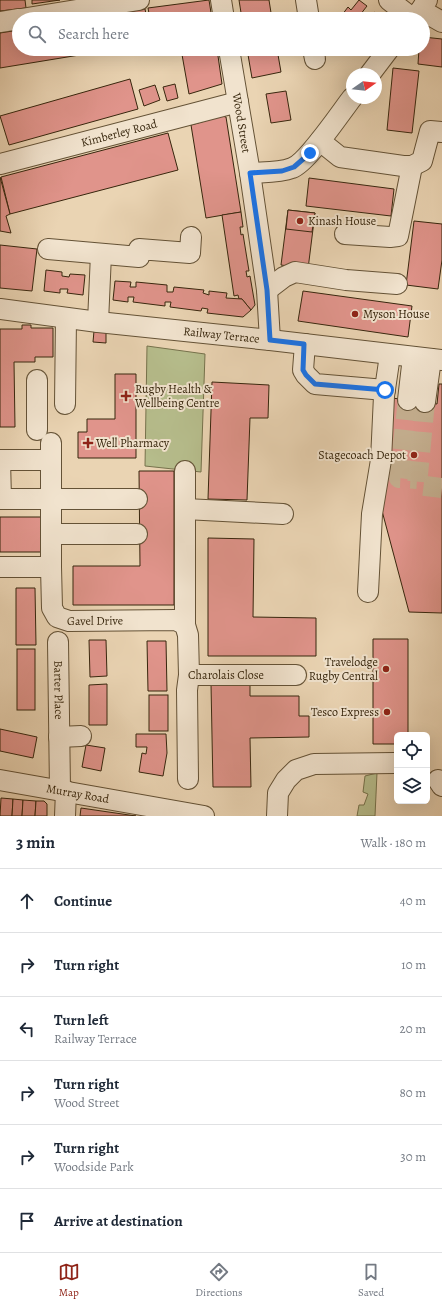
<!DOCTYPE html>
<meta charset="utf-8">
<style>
body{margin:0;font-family:Alegreya,serif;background:#f2f2f3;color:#1f2937}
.controls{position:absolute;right:12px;bottom:12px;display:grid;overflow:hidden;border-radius:6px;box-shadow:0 4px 16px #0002}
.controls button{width:36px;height:36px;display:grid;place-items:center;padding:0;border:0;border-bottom:1px solid #e0e1e3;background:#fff;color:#1f2937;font:20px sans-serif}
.compass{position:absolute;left:346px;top:68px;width:36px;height:36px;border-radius:50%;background:#fff;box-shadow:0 4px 16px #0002;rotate:76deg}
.stop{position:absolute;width:12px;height:12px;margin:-9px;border:3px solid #1a73e8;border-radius:50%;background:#fff}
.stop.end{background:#1a73e8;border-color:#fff;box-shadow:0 1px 4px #0008}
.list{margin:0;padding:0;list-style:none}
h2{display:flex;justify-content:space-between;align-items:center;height:52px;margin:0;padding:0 16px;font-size:17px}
h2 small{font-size:13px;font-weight:400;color:#747a83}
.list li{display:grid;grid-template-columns:26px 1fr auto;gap:12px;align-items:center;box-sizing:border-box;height:64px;padding:0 16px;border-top:1px solid #e0e1e3}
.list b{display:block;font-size:15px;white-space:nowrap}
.list p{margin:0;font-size:13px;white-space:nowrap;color:#747a83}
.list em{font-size:13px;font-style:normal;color:#747a83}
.icon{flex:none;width:22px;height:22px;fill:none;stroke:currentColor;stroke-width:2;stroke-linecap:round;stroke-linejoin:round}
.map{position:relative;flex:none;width:442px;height:816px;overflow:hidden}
.search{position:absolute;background:#fff;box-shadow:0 4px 16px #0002;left:12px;right:12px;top:12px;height:44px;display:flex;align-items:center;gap:10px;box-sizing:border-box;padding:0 14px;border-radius:22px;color:#747a83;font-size:15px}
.sheet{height:436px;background:#fff}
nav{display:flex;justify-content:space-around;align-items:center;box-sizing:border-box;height:56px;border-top:1px solid #e0e1e3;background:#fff;font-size:11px;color:#747a83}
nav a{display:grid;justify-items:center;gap:2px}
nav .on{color:#8f2418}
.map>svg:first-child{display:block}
</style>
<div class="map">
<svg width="442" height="816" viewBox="0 0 442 816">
<rect width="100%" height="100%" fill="#ead4b3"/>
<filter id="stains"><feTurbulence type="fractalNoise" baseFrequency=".005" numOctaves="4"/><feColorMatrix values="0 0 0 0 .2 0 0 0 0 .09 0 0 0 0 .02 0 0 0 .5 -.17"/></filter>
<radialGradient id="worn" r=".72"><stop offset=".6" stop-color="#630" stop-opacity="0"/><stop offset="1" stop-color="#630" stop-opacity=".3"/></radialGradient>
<!-- green -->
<g fill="#b6bd8c" stroke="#76724c">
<polygon points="147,346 205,354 201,472 145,466"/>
<polygon points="377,773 375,816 357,816 359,805 364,805 368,794 363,792 365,776"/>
</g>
<!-- building -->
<g fill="#e0948b" stroke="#37260d">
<polygon points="0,0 25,0 26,8 0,11"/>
<polygon points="32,0 60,0 32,4"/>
<polygon points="209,0 212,19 176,19 176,15 160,18 161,19 150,19 148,8"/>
<polygon points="239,0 269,0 272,19 242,19"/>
<polygon points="359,0 367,6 360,15 365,19 339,19 348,7 351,10"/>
<polygon points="145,9 147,19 85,19"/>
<polygon points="374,12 382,18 382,19 368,19"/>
<polygon points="19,30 19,49 116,49 0,68 0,33"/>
<polygon points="423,37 442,39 442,67 418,64 419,49 423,49"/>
<polygon points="181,49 217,49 222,84 189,94"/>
<polygon points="247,49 277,49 281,72 252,78"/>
<polygon points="393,68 419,71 412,133 387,130"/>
<polygon points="130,79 138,109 9,145 0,116"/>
<polygon points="175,84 178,98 167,101 163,87"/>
<polygon points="155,85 160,100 144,106 139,90"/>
<polygon points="286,91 291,120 271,123 266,94"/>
<polygon points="222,116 226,117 241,212 206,218 191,125"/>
<polygon points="168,133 178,170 10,214 1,177"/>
<polygon points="0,177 10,214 6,216 11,233 0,231"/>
<polygon points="309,178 394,189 391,216 306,206"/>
<polygon points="288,210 315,213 308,269 281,265"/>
<polygon points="288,210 315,213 312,232 286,229"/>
<polygon points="241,212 243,227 240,227 241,235 243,234 249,271 246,271 247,277 250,276 255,305 251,310 242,299 239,299 238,295 234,296 222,215"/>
<polygon points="414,221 442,224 442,260 438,289 406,285"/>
<polygon points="0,245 37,249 32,291 0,288"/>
<polygon points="46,270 62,272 62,276 69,277 70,274 85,275 83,295 67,293 68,289 60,289 60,293 44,291"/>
<polygon points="115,281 131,282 130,287 136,287 136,282 167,285 167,292 173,292 174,287 204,290 203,293 209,295 209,291 227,293 226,298 242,299 251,310 243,317 207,313 208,309 202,308 201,311 170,307 171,302 165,302 165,306 133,302 134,297 128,297 128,302 113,300"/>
<polygon points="303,291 412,306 408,337 298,321"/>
<polygon points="22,325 31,325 31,328 53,328 53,357 35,357 35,362 14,362 15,427 0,427 0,329 22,329"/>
<polygon points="94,331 106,332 106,343 93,342"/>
<polygon points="115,374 136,374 136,458 78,458 78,432 87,432 87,419 115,419"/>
<polygon points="212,382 269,385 268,418 250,418 247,500 208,499"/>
<polygon points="439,384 442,384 442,613 409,612 381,507 392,398 437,404"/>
<polygon points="139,471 174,471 174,605 73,605 73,566 140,566"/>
<rect x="0" y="517" width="44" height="35"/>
<polygon points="208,538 254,539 253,617 316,618 316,656 208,656"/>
<polygon points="16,588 35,588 36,645 16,645"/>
<polygon points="373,639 408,639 408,735 397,735 397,744 373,744"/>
<polygon points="89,640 106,640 107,676 90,677"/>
<polygon points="147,641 166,641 167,691 148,691"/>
<rect x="17" y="649" width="18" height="61"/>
<polygon points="107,684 107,725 89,725 89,685"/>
<polygon points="211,684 250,684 250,696 299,696 299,716 309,716 309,737 250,738 251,787 213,787"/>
<rect x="149" y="695" width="19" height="36"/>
<polygon points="0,729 37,737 33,758 0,751"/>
<polygon points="136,734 166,734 167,753 163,776 139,772 142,753 146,754 147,747 136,747"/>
<polygon points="86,745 105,748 101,771 82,767"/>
<polygon points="1,798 13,799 12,816 0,816"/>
<polygon points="13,799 23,800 22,816 12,816"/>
<polygon points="23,800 36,801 35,816 22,816"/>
<polygon points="36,801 44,801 47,804 47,816 35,816"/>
<polygon points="81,808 136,816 80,816"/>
</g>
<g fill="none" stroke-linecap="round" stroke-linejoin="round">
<!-- minor-tunnel -->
<g stroke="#c6b192" stroke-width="20" stroke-dasharray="20 10" stroke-linecap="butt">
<polyline points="408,400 399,478 417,479"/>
<polyline points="425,402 417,485 442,488"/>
</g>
<!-- minor casing -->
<g stroke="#645236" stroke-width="22">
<g id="minor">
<polyline points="221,0 224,19"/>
<polyline points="306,0 309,19"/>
<polyline points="389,0 412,18"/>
<polyline points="421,10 442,22"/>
<polyline points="21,19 139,0"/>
<polyline points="412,19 421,10 427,0"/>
<polyline points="0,22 19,19"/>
<path id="s1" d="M229 49 250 173 267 290 270 340"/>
<polyline points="313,49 315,59"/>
<polyline points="370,74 389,49"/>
<polyline points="320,141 340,157 403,166 412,166 422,161 430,131 442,132"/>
<path id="s2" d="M0 164 238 102"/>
<path d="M250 173C264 172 279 173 292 168 307 163 341 112 352 98"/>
<polyline points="345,234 390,237 398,236 412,166"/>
<polyline points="48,249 139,257 139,249 190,253 191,237"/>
<polyline points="267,290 284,277 295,272 346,280 397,284"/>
<path id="s3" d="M0 309 98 322 270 340 442 360"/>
<polyline points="98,322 101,254"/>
<polyline points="305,344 303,370 306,375 315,384 385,390"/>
<polyline points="408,400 413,357"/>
<polyline points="425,402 431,359"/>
<polyline points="65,404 66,318"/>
<polyline points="37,430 37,380"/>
<polyline points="51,443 51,567"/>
<polyline points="51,460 0,460 1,499 137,499"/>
<polyline points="185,509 283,514"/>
<polyline points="51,534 137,534"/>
<path id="s4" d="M0 567H51L52 608 57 617 69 621 176 620 185 625 188 635 189 675 187 690 188 779"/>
<polyline points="368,592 372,514 381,460 384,396 390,355"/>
<polyline points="185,625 185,471"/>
<path id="s5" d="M58 642 60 790"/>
<path id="s6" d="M189 675H296"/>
<polyline points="59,737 81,736"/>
<path id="s7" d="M0 780 204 816"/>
<polyline points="438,780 442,786"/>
<polyline points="65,816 66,791"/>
<polyline points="277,816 278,793 286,780 296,770 314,764 395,763"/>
</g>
</g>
<!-- minor -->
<use href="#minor" stroke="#f1e3ce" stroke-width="20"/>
</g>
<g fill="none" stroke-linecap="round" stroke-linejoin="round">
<!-- route -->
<polyline stroke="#1a73e8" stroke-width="5" points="310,153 294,167 282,171 250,173 267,290 270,340 304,344 303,370 306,375 315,384 385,390"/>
</g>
<!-- markers -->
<g fill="#8f2418" stroke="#f1e3ce" stroke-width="1.5">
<circle cx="300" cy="221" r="4"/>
<circle cx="355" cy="314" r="4"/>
<path d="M124 390h4v4h4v4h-4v4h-4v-4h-4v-4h4z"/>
<path d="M86 437h4v4h4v4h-4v4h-4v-4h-4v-4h4z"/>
<circle cx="414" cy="455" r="4"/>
<circle cx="386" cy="669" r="4"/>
<circle cx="387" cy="712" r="4"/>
</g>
<g text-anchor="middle" stroke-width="4" stroke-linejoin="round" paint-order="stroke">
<!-- street labels -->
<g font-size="12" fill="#37260d" stroke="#f1e3ce">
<text dy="4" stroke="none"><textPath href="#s1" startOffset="75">Wood Street</textPath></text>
<text dy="4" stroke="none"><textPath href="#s2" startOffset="123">Kimberley Road</textPath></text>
<text dy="4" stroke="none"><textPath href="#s3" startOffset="223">Railway Terrace</textPath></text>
<text dy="4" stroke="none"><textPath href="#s4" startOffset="141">Gavel Drive</textPath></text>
<text dy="4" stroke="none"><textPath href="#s6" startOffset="37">Charolais Close</textPath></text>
<text dy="4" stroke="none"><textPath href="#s5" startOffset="48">Barter Place</textPath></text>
<text dy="4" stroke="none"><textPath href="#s7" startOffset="79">Murray Road</textPath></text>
</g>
<!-- poi labels -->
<g font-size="12" fill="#37260d" stroke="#f1e3ce" text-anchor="start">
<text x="308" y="225">Kinash House</text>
<text x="363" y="318">Myson House</text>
<text x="135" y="393">Rugby Health &amp;<tspan x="135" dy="14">Wellbeing Centre</tspan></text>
<text x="96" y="447">Well Pharmacy</text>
<text x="406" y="459" text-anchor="end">Stagecoach Depot</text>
<text x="378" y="666" text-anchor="end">Travelodge<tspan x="378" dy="14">Rugby Central</tspan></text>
<text x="379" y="716" text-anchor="end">Tesco Express</text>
</g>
</g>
<rect width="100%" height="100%" filter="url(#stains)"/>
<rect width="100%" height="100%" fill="url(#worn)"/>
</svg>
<div class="controls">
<button><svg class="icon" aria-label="locate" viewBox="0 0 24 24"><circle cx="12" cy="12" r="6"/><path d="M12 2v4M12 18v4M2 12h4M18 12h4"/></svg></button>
<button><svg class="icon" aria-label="layers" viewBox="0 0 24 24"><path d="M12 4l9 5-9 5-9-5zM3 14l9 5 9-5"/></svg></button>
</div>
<svg class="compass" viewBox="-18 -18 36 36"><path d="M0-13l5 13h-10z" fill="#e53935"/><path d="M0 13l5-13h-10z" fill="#747a83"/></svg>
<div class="stop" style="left:385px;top:390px"></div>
<div class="stop end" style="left:310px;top:153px"></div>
<div class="search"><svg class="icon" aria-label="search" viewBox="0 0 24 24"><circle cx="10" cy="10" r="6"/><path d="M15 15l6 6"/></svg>Search here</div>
</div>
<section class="sheet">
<h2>3 min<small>Walk · 180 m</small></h2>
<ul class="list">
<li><svg class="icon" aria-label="ahead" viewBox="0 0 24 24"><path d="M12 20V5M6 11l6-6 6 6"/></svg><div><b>Continue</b></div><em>40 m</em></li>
<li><svg class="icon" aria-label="right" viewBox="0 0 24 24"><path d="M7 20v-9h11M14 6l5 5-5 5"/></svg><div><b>Turn right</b></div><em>10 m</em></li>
<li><svg class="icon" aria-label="left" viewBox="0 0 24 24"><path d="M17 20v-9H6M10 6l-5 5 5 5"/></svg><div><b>Turn left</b><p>Railway Terrace</p></div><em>20 m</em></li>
<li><svg class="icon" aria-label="right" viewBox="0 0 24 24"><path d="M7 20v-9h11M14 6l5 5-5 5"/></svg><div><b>Turn right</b><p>Wood Street</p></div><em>80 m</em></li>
<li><svg class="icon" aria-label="right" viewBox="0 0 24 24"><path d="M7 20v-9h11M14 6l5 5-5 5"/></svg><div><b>Turn right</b><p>Woodside Park</p></div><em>30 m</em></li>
<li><svg class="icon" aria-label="arrive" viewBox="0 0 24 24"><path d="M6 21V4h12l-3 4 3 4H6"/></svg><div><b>Arrive at destination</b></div></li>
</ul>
</section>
<nav>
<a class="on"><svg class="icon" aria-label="map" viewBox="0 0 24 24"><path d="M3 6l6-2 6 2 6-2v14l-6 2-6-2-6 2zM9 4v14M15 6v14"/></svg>Map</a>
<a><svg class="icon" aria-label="directions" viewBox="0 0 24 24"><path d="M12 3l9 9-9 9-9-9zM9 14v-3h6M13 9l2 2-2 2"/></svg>Directions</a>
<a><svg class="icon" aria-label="saved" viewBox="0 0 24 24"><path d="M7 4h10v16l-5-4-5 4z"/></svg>Saved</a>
</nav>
